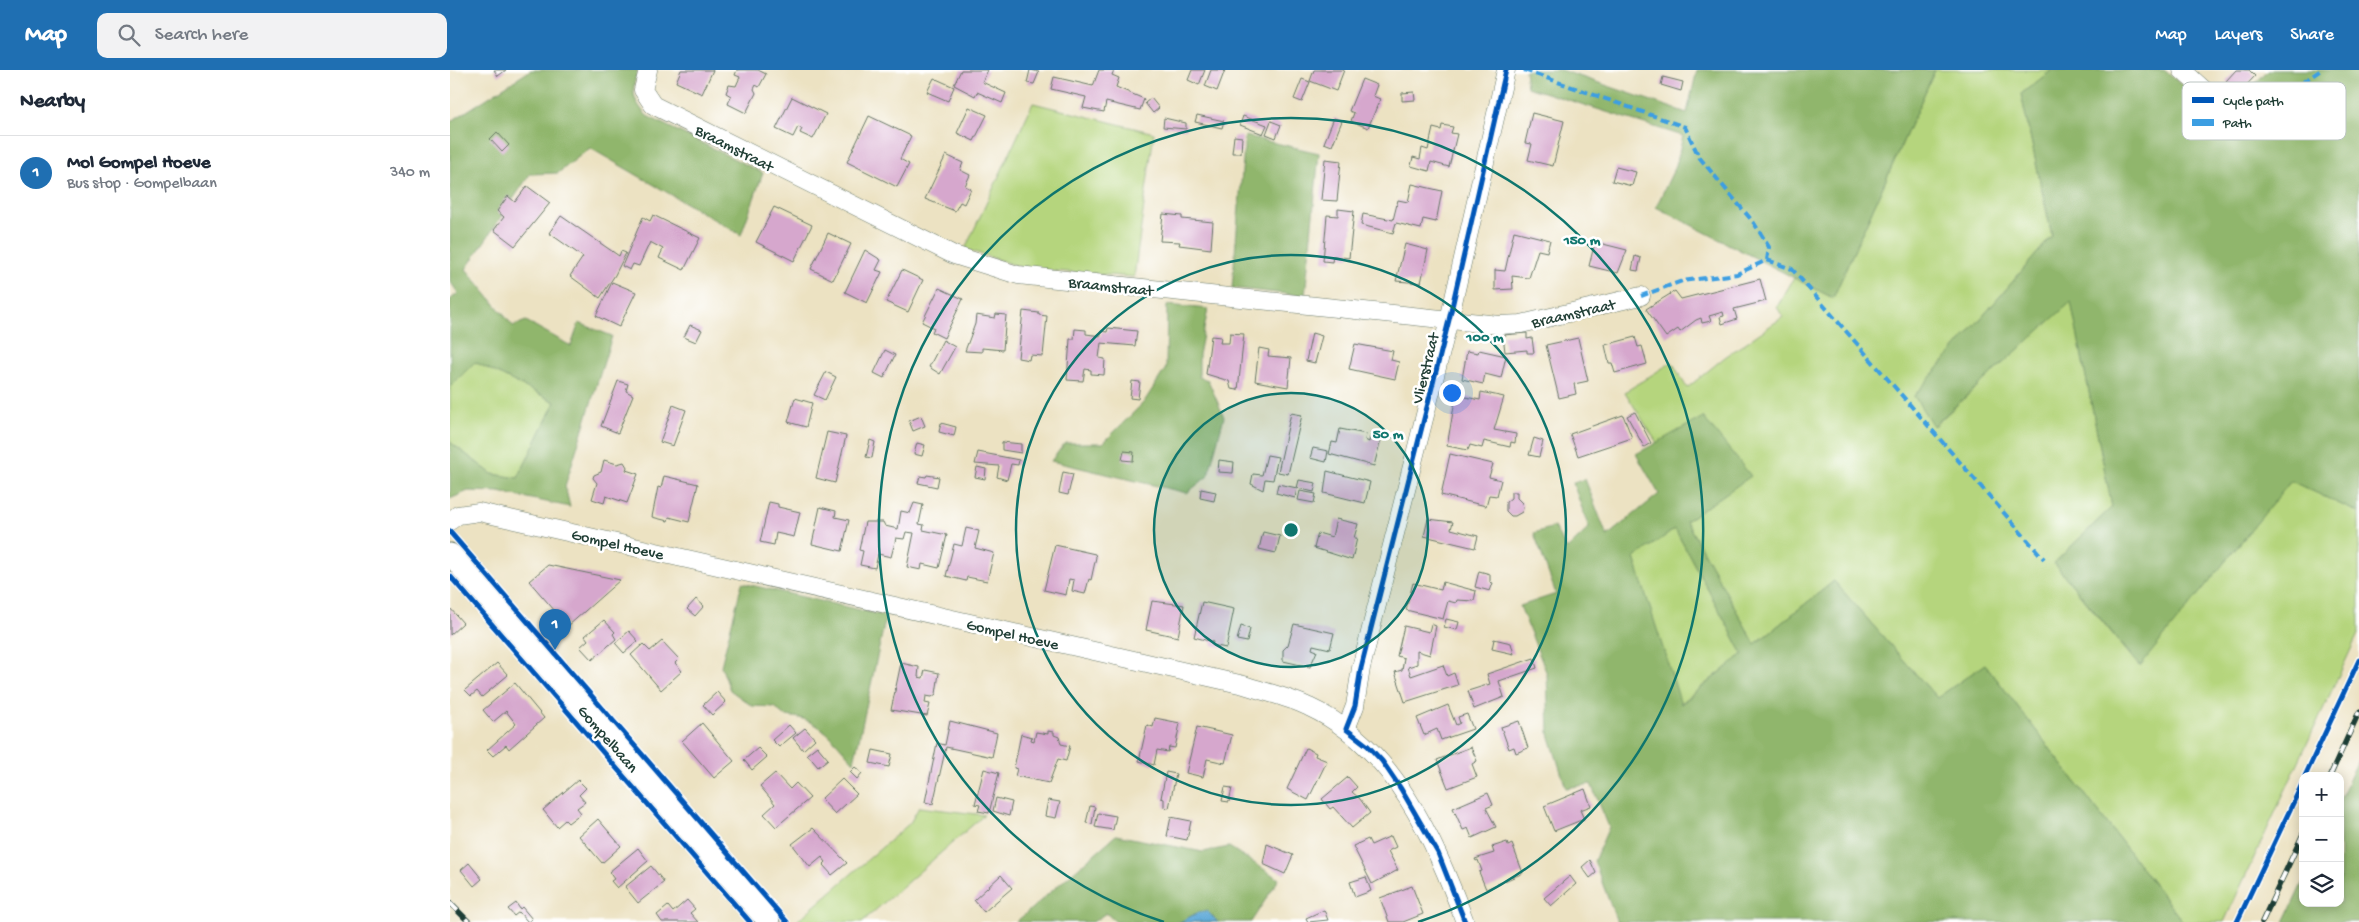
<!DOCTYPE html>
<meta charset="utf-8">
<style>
body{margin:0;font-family:"Gochi Hand",sans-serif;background:#f2f2f3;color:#1f2937}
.controls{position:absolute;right:15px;bottom:15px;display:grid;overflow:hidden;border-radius:10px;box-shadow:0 2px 12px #0003}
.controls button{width:45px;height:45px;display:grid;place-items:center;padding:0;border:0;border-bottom:1px solid #e0e1e3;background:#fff;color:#1f2937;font:25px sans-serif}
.you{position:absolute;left:1001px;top:322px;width:18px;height:18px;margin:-12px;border:4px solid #fff;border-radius:50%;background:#1a73e8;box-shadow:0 0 0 8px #1a73e833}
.badge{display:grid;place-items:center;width:32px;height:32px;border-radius:50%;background:#1f6fb2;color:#fff;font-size:16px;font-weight:700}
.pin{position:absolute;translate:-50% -41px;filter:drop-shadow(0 1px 2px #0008)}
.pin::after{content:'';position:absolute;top:26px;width:18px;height:15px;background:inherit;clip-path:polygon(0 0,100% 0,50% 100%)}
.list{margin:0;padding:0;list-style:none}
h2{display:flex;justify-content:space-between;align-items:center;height:65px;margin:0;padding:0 20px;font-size:21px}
h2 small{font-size:16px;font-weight:400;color:#747a83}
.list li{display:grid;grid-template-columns:32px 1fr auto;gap:15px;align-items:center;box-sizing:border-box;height:75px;padding:0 20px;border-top:1px solid #e0e1e3}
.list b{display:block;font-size:19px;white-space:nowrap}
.list p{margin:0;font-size:16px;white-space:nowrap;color:#747a83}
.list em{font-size:16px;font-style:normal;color:#747a83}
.icon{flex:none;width:28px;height:28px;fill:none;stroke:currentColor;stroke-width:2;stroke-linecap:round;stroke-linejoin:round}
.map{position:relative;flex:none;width:1909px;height:852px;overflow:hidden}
header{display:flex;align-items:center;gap:30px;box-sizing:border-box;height:70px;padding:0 25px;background:#1f6fb2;color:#fff}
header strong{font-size:24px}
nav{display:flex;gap:28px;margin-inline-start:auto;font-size:18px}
.search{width:350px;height:45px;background:#f2f2f3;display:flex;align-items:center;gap:12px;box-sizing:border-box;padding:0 18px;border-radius:10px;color:#747a83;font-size:19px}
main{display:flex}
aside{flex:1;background:#fff}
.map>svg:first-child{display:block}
</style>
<header>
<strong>Map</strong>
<div class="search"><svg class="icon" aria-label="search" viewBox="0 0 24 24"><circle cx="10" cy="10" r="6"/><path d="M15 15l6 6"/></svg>Search here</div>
<nav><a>Map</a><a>Layers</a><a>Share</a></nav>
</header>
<main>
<aside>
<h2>Nearby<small></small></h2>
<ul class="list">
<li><span class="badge">1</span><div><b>Mol Gompel Hoeve</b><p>Bus stop · Gompelbaan</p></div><em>340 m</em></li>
</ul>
</aside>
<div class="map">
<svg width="1909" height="852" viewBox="0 0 1909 852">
<rect width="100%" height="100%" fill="#fff"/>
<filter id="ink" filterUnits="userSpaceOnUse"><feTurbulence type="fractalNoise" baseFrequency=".02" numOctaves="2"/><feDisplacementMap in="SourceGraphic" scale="10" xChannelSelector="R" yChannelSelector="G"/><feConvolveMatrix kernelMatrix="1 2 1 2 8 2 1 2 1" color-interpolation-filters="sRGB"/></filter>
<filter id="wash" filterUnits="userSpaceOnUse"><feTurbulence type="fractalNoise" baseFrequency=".0096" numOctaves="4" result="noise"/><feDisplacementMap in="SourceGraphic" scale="20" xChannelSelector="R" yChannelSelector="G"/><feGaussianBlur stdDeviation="1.12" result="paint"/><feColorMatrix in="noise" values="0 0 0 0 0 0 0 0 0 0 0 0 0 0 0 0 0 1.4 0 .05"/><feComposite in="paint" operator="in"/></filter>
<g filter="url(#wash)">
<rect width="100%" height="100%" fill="#ece2c2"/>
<!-- green -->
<g fill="#b5d57d" stroke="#6a8958">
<polygon points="1485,0 1602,0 1571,24 1602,166 1464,326 1484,356 1621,231 1662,437 1604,493 1689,596 1841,411 1909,443 1909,562 1774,852 1733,852 1535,594 1487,628 1384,511 1305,574 1236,451 1300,406 1253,348 1207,373 1175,322 1222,292 1237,318 1275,287 1333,247 1327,237 1344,208 1383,228"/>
<polygon points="583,33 704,63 684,207 577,199 515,179"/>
<polygon points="25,292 105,332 68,408 42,404 0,372 0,317"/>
<polygon points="1225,459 1293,584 1230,634 1184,488"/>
<polygon points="469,737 534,745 412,852 346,852 460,753"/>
</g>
<!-- forest -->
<g fill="#90b66c" stroke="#587a50" fill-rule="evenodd">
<path d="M81 0H188C181 21 182 29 197 46L313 103 291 165 140 78 108 103 80 104 16 199 63 256 76 251 121 276 129 253 162 266 115 416 120 437 49 422 18 421 0 429V372L42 404 68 408 105 332 25 292 0 317V230L8 223 0 211V52Z"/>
<polygon points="1075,0 1111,0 1237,43 1247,0 1485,0 1383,228 1206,137 1226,95 1233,66 1077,17"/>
<polygon points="1602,0 1714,0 1768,44 1787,33 1818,0 1909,0 1909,443 1841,411 1690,596 1604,493 1662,437 1621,232 1483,356 1464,326 1602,166 1571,24"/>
<polygon points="795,66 869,83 855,226 782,218"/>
<polygon points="717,235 758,239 749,285 749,307 758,310 774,347 758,406 737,423 601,391 615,373 653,373 694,332 716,298"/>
<path d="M1253 347 1301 406 1236 451 1305 574 1384 511 1487 628 1535 594 1733 852H1167L1144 791 1159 757 1141 714 1116 718 1099 664 1097 604 1070 536 1106 524 1084 463 1104 457 1117 479 1139 458 1123 413 1135 409 1157 466 1209 424 1186 384ZM1225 459 1293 584 1231 634 1184 488Z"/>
<path d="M292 513 436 546 404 692C390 677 377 658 356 650 341 644 337 651 325 637L302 636 280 620 271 596Z"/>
<polygon points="1909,688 1909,852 1834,852 1853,812 1853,833 1890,833 1890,729"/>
<polygon points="666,765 753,782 779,777 829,809 801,852 666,852 656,843 643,852 566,852"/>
</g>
<!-- water -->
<polygon fill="#62abd9" stroke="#407486" points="757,841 768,852 730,852 747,843"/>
<g id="blocks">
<!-- building -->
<g fill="#d6a7cd">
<polygon points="44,0 56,0 48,6"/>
<polygon points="231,0 263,0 252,24 226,12"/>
<polygon points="287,0 308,0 316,4 309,17 306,15 304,19 306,23 296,43 278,34 281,26 276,23 279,15 286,16 290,7 285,5"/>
<polygon points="511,0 538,0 532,12 556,23 552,33 527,22 525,26 504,15"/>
<polygon points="580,0 589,2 584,14 577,13"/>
<polygon points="649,0 664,0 662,5 669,8 666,17 694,29 690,40 656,32 654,42 633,38 636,27 601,19 604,7 643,16"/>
<polygon points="742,0 755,0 749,15 738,10"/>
<polygon points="761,0 775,0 767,21 755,16"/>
<polygon points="864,0 894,0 886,21 860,11"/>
<polygon points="1786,0 1799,0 1805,6 1790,22 1776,11"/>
<polygon points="1213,7 1233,12 1231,21 1211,15"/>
<polygon points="484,8 504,17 498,31 477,22"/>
<polygon points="852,9 860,12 852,32 844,29"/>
<polygon points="912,9 927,15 923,26 930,29 918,58 901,51 904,43 899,41"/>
<polygon points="964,22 965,30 952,31 952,23"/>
<polygon points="342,27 376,44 363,69 350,63 352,59 348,57 343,67 326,59"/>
<polygon points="701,28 709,38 703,43 695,33"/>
<polygon points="519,37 537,45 524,71 507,63"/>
<polygon points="1082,43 1114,51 1103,96 1078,90 1082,74 1075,73"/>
<polygon points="747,45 774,51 772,58 745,52"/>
<polygon points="419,46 461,66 450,89 459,94 447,117 397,92"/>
<polygon points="793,46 817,55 813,64 790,55"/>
<polygon points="714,48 736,53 736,59 713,57"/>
<polygon points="884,48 892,51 882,76 874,73"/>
<polygon points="821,51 831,55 826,68 816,64"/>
<polygon points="992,55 1003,57 1001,63 1007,64 999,97 981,92 979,101 961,96 963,87 970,89 972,78 978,80 983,58 991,60"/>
<polygon points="47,62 59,75 52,82 40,69"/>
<polygon points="784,66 792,67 791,83 782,83"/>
<polygon points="496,85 513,93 510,100 520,105 515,116 521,119 514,134 510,132 505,141 475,129"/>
<polygon points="875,89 891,91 887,131 871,130"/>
<polygon points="1166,97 1186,102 1182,116 1162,111"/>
<polygon points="962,114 992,121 986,152 973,149 971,159 946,153 943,163 911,155 913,144 943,150 948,130 958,132"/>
<polygon points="77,116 100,133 65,176 44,160 54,147 47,141 58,126 65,132"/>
<polygon points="324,137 362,155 344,191 306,172"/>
<polygon points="888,139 904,141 899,188 883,186 882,192 873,191 877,145 888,146"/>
<polygon points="713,144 732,146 732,149 763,152 761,179 729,175 730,172 710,171"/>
<polygon points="203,145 250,168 234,200 209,188 213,179 200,172 189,196 183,194 180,200 172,196 193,147 200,151"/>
<polygon points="111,146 169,186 171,181 176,183 165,205 150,228 120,206 133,187 99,163"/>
<polygon points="1064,161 1100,170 1097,182 1088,180 1079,208 1062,206 1063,219 1045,220 1045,200 1055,201"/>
<polygon points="378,163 401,174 383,210 361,199"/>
<polygon points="1145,172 1177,180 1168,203 1139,196"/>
<polygon points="955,174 978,180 971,213 946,211"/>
<polygon points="415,180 431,190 426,200 432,202 417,233 395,222"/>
<polygon points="1185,186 1191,188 1188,201 1182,200"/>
<polygon points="452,200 473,210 458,242 436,232"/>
<polygon points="1310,209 1316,231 1284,239 1287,249 1272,254 1270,247 1274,246 1273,242 1259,246 1261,251 1252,253 1251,248 1246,250 1230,262 1228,259 1216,267 1196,239 1225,221 1231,229"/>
<polygon points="162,212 186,222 169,257 146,246"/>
<polygon points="489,218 513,229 494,268 482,262 484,258 472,252"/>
<polygon points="573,241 589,243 589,245 597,246 593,286 580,285 579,290 568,288"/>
<polygon points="546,244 556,245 553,280 532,278 532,282 515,281 525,254 526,245 545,248"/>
<polygon points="240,255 252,260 246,272 234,267"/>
<polygon points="658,258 687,261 685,276 651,273 649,288 655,289 654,305 641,304 641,300 635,299 633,311 617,310 620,269 624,269 625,259 636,260 636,264 651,266 651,261 657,262"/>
<polygon points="780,263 794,264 788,320 781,319 779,311 756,304 761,266 771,267 770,273 779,273"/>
<polygon points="862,263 872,266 865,293 856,291"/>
<polygon points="1077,263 1077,269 1082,268 1084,283 1077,283 1077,280 1055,282 1053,265"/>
<polygon points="1185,267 1188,277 1192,276 1197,294 1165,303 1162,293 1159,293 1155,275"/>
<polygon points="1128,268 1138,311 1124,314 1126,324 1109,328 1096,275"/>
<polygon points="493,270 505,277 490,304 479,297"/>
<polygon points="905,274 943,281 941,290 949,292 945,309 899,299"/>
<polygon points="809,278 819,280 818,286 841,288 838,317 805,311"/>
<polygon points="435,280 445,285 434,308 424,303"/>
<polygon points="1029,280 1056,286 1051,308 1035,304 1033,314 1012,309 1017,281 1028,283"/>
<polygon points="376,302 386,307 375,330 364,325"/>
<polygon points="168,311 178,314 176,321 183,325 168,363 151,356"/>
<polygon points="682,311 690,312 688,329 680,328"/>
<polygon points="1031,322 1054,327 1044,360 1066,364 1065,373 1061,372 1060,377 1034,371 1032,378 1020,375 1018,380 997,376 1006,325 1030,330"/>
<polygon points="345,328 362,333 356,357 338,352"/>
<polygon points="223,335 236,340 223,376 210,372"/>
<polygon points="1185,342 1201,373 1194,377 1177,346"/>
<polygon points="841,343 852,345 838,404 828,402"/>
<polygon points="1173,345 1182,368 1128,386 1120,364"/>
<polygon points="471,346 475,356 463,361 459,351"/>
<polygon points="491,353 506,357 504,366 489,362"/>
<polygon points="890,359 916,364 915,370 919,372 920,367 931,369 924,396 879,384 882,372 887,373"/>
<polygon points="377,362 396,366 385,413 366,408"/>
<polygon points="1084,368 1093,371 1089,387 1079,385"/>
<polygon points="420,370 425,372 422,388 416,387"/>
<polygon points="552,372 571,374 571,383 552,380"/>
<polygon points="467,373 475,375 472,386 464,384"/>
<polygon points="863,378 878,381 876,392 860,388"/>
<polygon points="674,381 684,382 683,391 672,390"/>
<polygon points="528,382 569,390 568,395 561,394 557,410 547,407 549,396 525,394"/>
<polygon points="1000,384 1043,394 1039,407 1051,410 1047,426 1039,425 1036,436 991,425"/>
<polygon points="817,385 828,387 823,410 815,409 813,420 801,414 803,404 812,405"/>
<polygon points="154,390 167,394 174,392 177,397 176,400 188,404 177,433 156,426 154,433 142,429 147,413 143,408 144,405 151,402"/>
<polygon points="769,390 784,392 783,403 768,402"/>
<polygon points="527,397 536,399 535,409 525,407"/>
<polygon points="877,401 920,412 915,433 874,423"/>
<polygon points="613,402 623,404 618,425 609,423"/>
<polygon points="477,405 489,407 487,417 468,413 470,406 476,407"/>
<polygon points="214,406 248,414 239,452 219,447 218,451 202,447 208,417 211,418"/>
<polygon points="849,410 866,413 864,422 847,418"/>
<polygon points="828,414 847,418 845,428 826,423"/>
<polygon points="751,419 766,422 764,431 750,428"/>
<polygon points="850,421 866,424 864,433 848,430"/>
<polygon points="1061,422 1067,422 1067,428 1072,433 1073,438 1072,442 1065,446 1061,446 1056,441 1056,432 1061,428"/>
<polygon points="319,432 328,434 328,437 350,442 344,467 326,463 324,475 310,472"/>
<polygon points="464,433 473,435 469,454 474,455 473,460 497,465 489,498 472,494 471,500 457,497 464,463 456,462 454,469 446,468 441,487 428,484 425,498 410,495 413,481 409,480 415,452 433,452 435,456 448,459 451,441 460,443"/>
<polygon points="370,437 386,441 385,447 399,450 392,481 362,474"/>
<polygon points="886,449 908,454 904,468 907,468 902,490 864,478 868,463 882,467"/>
<polygon points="978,449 1003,452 1001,459 1028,466 1025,478 974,466"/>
<polygon points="516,458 529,461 525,478 544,483 537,511 517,507 516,511 496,506 504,474 512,476"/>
<polygon points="813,462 830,466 826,483 809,479"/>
<polygon points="605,475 645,484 646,487 641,510 639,509 635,524 622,521 624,510 619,509 616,525 594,520"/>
<polygon points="98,495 170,510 118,556 79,511"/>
<polygon points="1029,501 1040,504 1040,512 1043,513 1040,521 1025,517"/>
<polygon points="993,512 1026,521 1024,531 1007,530 1006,533 998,531 993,549 956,540 963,513 991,520"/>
<polygon points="246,529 254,536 245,546 237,539"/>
<polygon points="702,531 734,535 728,567 696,560"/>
<polygon points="752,532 784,539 776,578 762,575 763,572 744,567"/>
<polygon points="0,538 13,553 0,565"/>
<polygon points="996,549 1009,552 1007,560 994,557"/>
<polygon points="154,550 165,562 163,564 166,569 142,590 130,577 138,570 135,566"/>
<polygon points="844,554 884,563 880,579 863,575 862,579 867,581 860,597 833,591 833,580 838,575"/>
<polygon points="981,554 986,556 980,585 967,581 967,594 958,597 961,606 993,595 997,606 1004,603 1008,615 955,632 945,602 952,600 954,588 947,586 954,556 979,562"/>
<polygon points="791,556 800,559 797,572 787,570"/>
<polygon points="179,561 188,571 174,583 165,573"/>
<polygon points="1044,569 1061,573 1064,584 1042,579"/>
<polygon points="212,571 229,589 225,593 232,601 211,620 181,585 193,574 200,581"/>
<polygon points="1084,588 1087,598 1049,611 1054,627 1024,639 1018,621 1040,614 1037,604"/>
<polygon points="47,593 58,605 32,627 27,621 21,626 15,620"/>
<polygon points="451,593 469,597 468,607 473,608 475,600 489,603 486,624 482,627 476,626 475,633 480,634 477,646 441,640"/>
<polygon points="65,613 94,648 59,679 56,675 43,686 37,680 66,654 56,641 43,652 33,640"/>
<polygon points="267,622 276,632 262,645 253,635"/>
<polygon points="998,635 1006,655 1010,653 1008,647 1017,644 1023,659 991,670 987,659 974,665 967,648"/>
<polygon points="705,648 730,653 725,678 719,677 718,682 707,680 704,695 689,691 697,655 703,657"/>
<polygon points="500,651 547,663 542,687 496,677 483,734 475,732 487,673 495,675"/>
<polygon points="1069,651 1078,678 1066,683 1064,677 1059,679 1051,657"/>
<polygon points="252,653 284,691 264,708 232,671"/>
<polygon points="339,655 346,663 329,677 322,670"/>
<polygon points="747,657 782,665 775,693 757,689 753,707 736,703"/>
<polygon points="355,658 365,669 353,680 343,668"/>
<polygon points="598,661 604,662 604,665 609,667 611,674 620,676 616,691 608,689 599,713 565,706 567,699 564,698 571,664 582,667 581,670 584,671 586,662 598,664"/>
<polygon points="367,676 378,689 368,697 357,684"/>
<polygon points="1021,677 1027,691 1022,694 1027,707 998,718 987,690"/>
<polygon points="308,678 317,687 302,700 294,690"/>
<polygon points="856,678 866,683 865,686 877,691 858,730 837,719"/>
<polygon points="423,680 442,684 439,697 420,693"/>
<polygon points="405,697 412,703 407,709 400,702"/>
<polygon points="534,699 549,703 539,743 528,741 530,735 525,734"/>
<polygon points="716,702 726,704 719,738 714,737 714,729 711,728"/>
<polygon points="325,703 340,719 346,713 360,728 326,757 314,744 325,734 310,716"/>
<polygon points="898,707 907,717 902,722 910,729 920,743 902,758 883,737 880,739 872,729"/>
<polygon points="392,709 407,724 385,744 371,729"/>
<polygon points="128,710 136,718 129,725 135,732 127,738 131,743 118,753 115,750 107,757 93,740"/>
<polygon points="775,717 782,718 779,732 772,731"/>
<polygon points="1135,719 1141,736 1130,740 1134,749 1104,761 1094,736"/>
<polygon points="1038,723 1043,735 1036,738 1046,757 1022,768 1018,758 1013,760 1003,738"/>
<polygon points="546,728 562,732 559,746 543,741"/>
<polygon points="598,730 610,732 606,748 595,746"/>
<polygon points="640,736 645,737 642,754 636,753"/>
<polygon points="648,743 666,746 663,760 645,757"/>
<polygon points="721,747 741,751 737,770 717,766"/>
<polygon points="148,749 171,776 152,793 129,766"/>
<polygon points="363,758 397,793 382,805 373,795 376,792 372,787 360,797 342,774"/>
<polygon points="941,766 946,777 938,781 948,800 922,814 903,776 918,769 921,775"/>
<polygon points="1057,772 1058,776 1062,774 1073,803 1036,819 1029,802 1032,801 1028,790 1026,791 1025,789 1044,783 1042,777"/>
<polygon points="817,774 843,785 835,804 813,794"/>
<polygon points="188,778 198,791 167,818 161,811 164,809 159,802"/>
<polygon points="1140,790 1146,803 1140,808 1132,797"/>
<polygon points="19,793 32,809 24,816 11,800"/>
<polygon points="201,796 214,812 188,833 175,817"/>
<polygon points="551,805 562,818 534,842 524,830"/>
<polygon points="1120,806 1126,814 1101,836 1094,828"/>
<polygon points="916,807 921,821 905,827 900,812"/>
<polygon points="962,816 973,844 953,852 939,852 930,828"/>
<polygon points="237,830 245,839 240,843 248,852 212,852 207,845 218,836 223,842"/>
<polygon points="66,833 70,839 72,837 82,849 78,852 69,842 64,846 58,839"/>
<polygon points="874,840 878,850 858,852 856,848"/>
</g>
</g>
</g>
<g filter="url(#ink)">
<use href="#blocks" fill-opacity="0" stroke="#677766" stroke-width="1"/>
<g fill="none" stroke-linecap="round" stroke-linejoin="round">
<!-- minor casing -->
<g stroke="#677766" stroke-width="19">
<g id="minor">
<polyline points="198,0 193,20 203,35 504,185 568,205 1049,255 1071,254 1191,226"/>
<polyline points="1732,0 1772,36"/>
<path d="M0 451 8 445 29 442 794 615C815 622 839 627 859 637 944 676 984 769 1015 852"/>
<polyline points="896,659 905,636 911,598 999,250 1056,0"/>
</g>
</g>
<!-- tertiary casing -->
<g stroke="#677766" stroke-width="23">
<polyline id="tertiary" points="0,484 319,852"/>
</g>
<!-- minor -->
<use href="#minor" stroke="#fff" stroke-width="18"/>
<!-- tertiary -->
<use href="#tertiary" stroke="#fff" stroke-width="21"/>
<!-- rail casing -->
<g stroke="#1f3d34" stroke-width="5.5">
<g id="rail">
<polyline points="1880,706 1909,642"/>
<polyline points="0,833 19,852"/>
<polyline points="1812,852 1853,764"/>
</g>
</g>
<!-- rail -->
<use href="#rail" stroke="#fff" stroke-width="4" stroke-dasharray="11" stroke-linecap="butt"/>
<!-- quiet -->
<g stroke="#3c9ee2" stroke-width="4" stroke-dasharray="8 4" stroke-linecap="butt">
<polyline points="1074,0 1235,57 1249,87 1304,153 1319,177 1317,190 1287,204 1232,211 1191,226"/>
<polyline points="1772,36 1782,43 1802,47 1812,46 1841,20 1871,0"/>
<polyline points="1317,190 1342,199 1594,489"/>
</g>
<!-- cycleway casing -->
<g stroke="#fff" stroke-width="8">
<g id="cycleway">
<polyline points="0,462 337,852"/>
<polyline points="0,506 300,852"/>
<polyline points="1855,706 1909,590"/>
<polyline points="1015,852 988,783 951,719 932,691 918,676 896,659 905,636 911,598 999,250 1056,0"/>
<polyline points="1787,852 1853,712"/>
</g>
</g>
<!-- cycleway -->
<use href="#cycleway" stroke="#0057b8" stroke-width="5"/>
</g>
</g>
<!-- distance rings -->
<circle cx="841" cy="460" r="137" fill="#0f766e" fill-opacity=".12"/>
<g fill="none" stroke="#0f766e" stroke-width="2.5">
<circle cx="841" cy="460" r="137"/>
<circle cx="841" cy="460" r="275"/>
<path d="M714 852A412 412 0 1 1 968 852"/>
</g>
<g text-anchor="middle" stroke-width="5" stroke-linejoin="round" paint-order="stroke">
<!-- street labels -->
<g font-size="16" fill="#1f3d34" stroke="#fff">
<text transform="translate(285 77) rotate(27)" y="6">Braamstraat</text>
<text transform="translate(661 215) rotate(6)" y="6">Braamstraat</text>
<text transform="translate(1123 242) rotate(-13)" y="6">Braamstraat</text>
<text transform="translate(974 298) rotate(-76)" y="6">Vlierstraat</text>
<text transform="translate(168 473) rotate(13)" y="6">Gompel Hoeve</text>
<text transform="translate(563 563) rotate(13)" y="6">Gompel Hoeve</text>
<text transform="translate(159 668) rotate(49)" y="6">Gompelbaan</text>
</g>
</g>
<!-- legend -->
<rect x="1732" y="12" width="164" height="58" rx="8" fill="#fff" stroke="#bcc5c2" stroke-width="1"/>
<rect x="1742" y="27" width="22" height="6" fill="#0057b8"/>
<rect x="1742" y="49" width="22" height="7" fill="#3c9ee2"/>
<g font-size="14" fill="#1f3d34">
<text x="1773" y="35">Cycle path</text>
<text x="1773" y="57">Path</text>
</g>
<circle cx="841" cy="460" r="8" fill="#0f766e" stroke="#fff" stroke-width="2.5"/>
<g font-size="15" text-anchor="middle" font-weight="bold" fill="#0f766e" stroke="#fff" stroke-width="5" stroke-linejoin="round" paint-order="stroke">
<text x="1132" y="174">150 m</text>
<text x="1035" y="271">100 m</text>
<text x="938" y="368">50 m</text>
</g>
</svg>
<div class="controls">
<button>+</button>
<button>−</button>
<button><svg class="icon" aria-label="layers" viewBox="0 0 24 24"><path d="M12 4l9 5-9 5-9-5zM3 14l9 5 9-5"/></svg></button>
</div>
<div class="you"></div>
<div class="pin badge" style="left:105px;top:580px">1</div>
</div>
</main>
